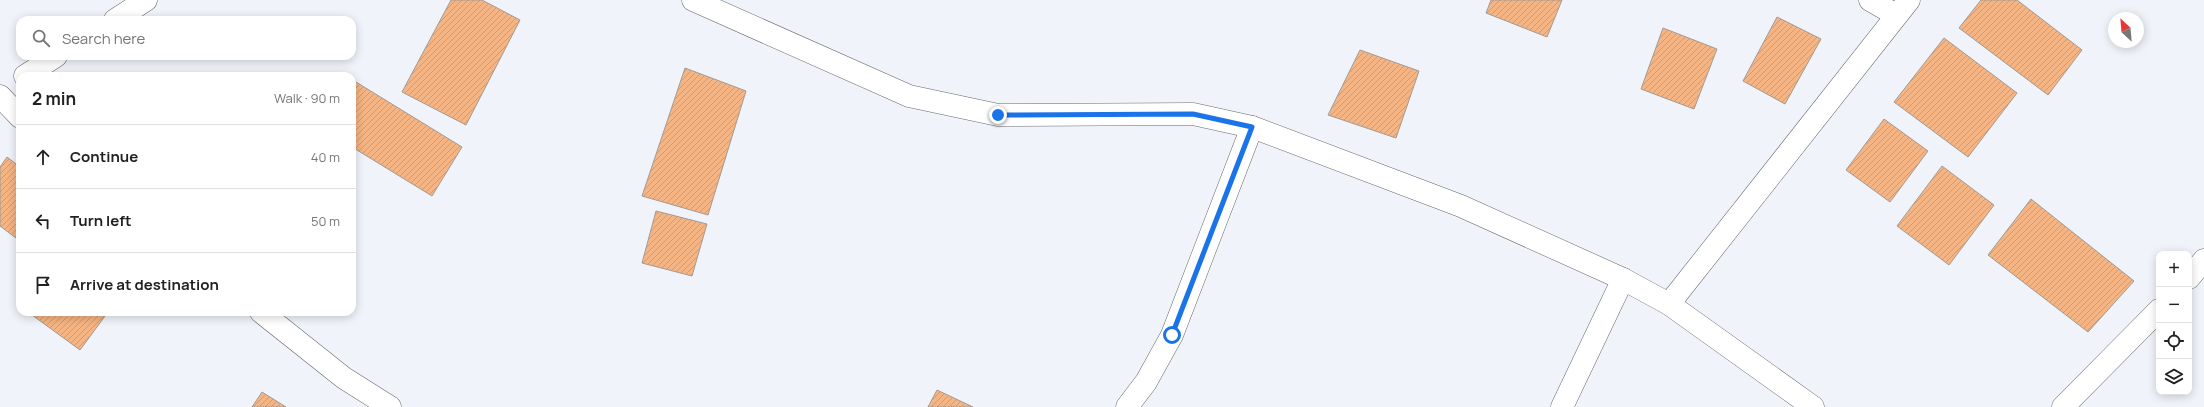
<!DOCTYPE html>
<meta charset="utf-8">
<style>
body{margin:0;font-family:Manrope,sans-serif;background:#f2f2f2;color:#222}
.controls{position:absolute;right:12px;bottom:12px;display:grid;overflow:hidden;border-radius:8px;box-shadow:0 2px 10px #0003}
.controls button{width:36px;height:36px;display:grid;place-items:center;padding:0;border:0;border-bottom:1px solid #e0e0e0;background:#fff;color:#222;font:20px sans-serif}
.compass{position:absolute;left:2108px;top:12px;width:36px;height:36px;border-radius:50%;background:#fff;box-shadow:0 2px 10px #0003;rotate:334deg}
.stop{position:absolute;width:12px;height:12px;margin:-9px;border:3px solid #1a73e8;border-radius:50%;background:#fff}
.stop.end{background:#1a73e8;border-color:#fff;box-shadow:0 1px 4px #0008}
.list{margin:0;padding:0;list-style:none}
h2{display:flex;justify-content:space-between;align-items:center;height:52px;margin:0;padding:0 16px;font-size:17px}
h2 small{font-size:13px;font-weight:400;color:#767676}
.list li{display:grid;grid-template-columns:26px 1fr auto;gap:12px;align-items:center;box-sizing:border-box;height:64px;padding:0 16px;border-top:1px solid #e0e0e0}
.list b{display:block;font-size:15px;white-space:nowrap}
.list em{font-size:13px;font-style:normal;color:#767676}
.icon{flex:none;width:22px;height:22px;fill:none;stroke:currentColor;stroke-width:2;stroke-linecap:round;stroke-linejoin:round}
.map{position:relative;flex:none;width:2204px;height:407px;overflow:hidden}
.search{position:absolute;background:#fff;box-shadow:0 2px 10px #0003;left:16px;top:16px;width:340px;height:44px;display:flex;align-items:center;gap:10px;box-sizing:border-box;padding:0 14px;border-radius:12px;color:#767676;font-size:15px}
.panel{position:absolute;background:#fff;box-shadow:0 2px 10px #0003;left:16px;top:72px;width:340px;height:244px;border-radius:12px}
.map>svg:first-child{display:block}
</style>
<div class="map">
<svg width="2204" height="407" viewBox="0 0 2204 407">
<defs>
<pattern id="building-hatch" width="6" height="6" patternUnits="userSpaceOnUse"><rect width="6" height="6" fill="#f4b483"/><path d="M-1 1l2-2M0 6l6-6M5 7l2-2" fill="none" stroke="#d19b71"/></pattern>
</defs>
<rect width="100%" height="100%" fill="#f0f3f9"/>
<!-- building -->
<g fill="url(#building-hatch)" stroke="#a19b97">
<polygon points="451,0 482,0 520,20 466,125 402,92"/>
<polygon points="1491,0 1562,0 1547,37 1486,13"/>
<polygon points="1981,0 2017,0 2082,50 2048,95 1959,28"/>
<polygon points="1777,17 1821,39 1785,104 1743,81"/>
<polygon points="1663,28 1717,49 1694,109 1641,89"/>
<polygon points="1944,38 2017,93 1968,157 1894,102"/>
<polygon points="1360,50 1419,71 1396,138 1328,115"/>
<polygon points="685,68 746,91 708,215 642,196"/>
<polygon points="356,82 462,147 432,196 352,147 352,88"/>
<polygon points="1884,119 1928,151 1890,202 1846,170"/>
<polygon points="7,157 20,167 20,241 0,226 0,167"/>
<polygon points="1942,166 1994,205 1949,265 1897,226"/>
<polygon points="2031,199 2134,281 2088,332 1988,255"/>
<polygon points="656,211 707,224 692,276 642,263"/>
<polygon points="34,312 108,312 80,350 32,315"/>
<polygon points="937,390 973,407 928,407"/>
<polygon points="262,392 286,407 252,407"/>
</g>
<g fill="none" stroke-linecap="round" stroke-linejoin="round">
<!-- minor casing -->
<g stroke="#686a70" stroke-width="23">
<g id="minor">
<polyline points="693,0 909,96 998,115 1193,114 1252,127 1461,206 1623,279 1669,304 1813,407"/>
<polyline points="1870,0 1896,15"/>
<polyline points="115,20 146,0"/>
<polyline points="25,76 56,56"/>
<polyline points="0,96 20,117"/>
<polyline points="2189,278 2204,260"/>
<polyline points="1669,304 1909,0"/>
<polyline points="261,312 344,378 390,407"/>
<polyline points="1127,407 1146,382 1172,335 1252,127"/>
<polyline points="1562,407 1623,279"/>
<polyline points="2063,407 2159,310"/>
</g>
</g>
<!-- minor -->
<use href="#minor" stroke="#fff" stroke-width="22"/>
</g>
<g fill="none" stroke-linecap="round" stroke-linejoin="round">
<!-- route -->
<polyline stroke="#1a73e8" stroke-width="5" points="998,115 1193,114 1252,127 1172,335"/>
</g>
</svg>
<div class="controls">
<button>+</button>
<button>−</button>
<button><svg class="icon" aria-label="locate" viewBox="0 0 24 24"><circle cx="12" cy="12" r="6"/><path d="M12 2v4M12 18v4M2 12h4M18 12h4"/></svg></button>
<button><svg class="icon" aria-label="layers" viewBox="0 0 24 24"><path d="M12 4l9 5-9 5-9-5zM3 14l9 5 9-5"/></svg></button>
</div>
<svg class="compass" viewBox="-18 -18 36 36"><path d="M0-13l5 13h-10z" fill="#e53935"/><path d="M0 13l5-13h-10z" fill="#767676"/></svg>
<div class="stop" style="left:1172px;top:335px"></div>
<div class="stop end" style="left:998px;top:115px"></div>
<div class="search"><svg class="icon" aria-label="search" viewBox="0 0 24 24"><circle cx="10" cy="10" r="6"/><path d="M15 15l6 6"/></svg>Search here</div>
<section class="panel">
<h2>2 min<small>Walk · 90 m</small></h2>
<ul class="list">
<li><svg class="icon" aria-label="ahead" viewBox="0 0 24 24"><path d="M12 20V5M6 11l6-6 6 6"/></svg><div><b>Continue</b></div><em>40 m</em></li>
<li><svg class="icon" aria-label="left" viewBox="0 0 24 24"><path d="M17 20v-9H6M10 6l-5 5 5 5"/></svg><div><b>Turn left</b></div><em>50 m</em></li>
<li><svg class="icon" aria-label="arrive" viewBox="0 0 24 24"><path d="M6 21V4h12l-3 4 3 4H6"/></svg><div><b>Arrive at destination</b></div></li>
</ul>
</section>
</div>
